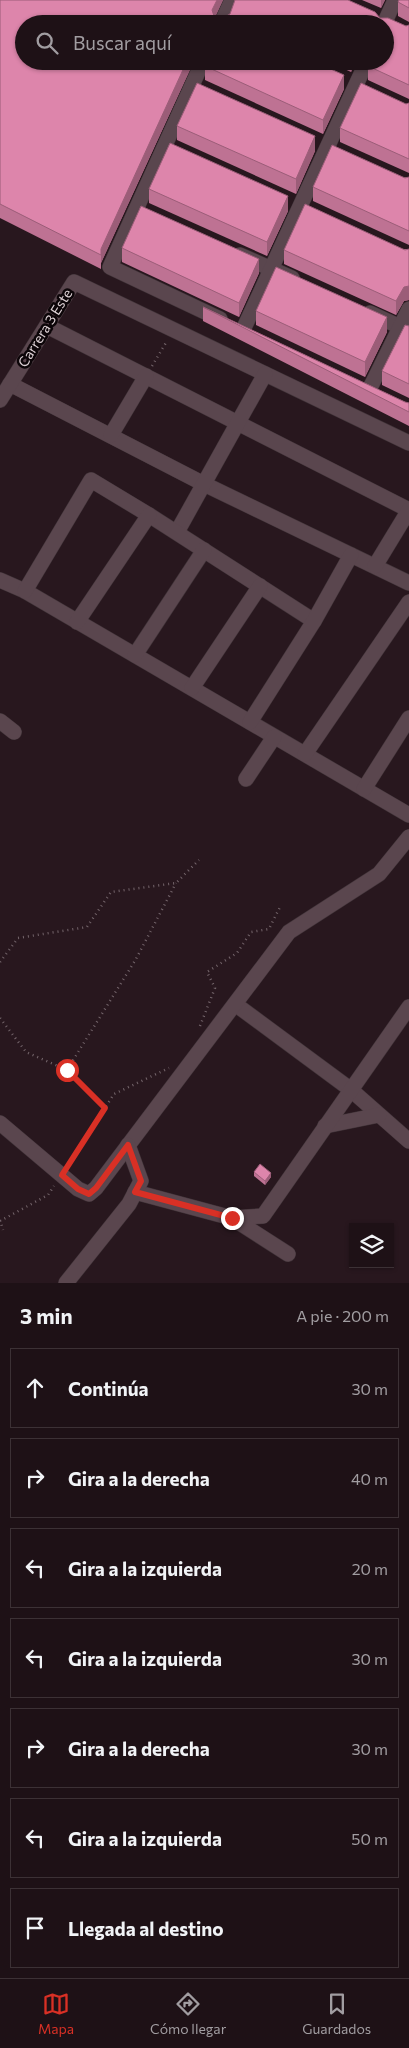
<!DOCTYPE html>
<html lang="es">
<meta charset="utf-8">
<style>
body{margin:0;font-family:Commissioner,sans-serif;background:#2b1f23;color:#f1f3f6}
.controls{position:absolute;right:15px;bottom:15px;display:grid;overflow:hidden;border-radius:0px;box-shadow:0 1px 4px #0004}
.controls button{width:45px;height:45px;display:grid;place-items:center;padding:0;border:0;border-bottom:1px solid #3c3135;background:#1e1116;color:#f1f3f6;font:25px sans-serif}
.stop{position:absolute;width:15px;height:15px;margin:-11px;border:4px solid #d93025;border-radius:50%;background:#fff}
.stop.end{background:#d93025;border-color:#fff;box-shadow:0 1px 5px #0008}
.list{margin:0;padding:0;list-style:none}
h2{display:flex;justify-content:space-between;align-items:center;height:65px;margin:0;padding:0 20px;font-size:21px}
h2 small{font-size:16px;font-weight:400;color:#a19da1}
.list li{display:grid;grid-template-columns:32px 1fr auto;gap:15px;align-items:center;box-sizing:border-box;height:80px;margin:0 10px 10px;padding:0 10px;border:1px solid #3c3135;border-radius:0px}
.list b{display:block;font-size:19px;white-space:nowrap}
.list em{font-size:16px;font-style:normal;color:#a19da1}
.icon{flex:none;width:28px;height:28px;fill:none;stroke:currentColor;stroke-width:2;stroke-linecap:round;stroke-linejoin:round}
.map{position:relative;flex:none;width:409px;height:1283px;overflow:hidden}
.search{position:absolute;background:#1e1116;box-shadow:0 1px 4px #0004;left:15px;right:15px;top:15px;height:55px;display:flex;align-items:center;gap:12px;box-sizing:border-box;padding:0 18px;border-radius:28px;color:#a19da1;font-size:19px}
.sheet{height:695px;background:#1e1116}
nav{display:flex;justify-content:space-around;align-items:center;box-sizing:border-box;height:70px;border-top:1px solid #3c3135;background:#1e1116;font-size:14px;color:#a19da1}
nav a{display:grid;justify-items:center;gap:2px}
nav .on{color:#d93025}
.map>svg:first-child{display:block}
</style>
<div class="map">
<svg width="409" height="1283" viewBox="0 0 409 1283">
<rect width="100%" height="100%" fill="#28171e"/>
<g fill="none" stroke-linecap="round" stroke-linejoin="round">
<!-- minor casing -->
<g stroke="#413439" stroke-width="16">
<g id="minor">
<polyline points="221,24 232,0"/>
<polyline points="384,24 395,0"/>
<polyline points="203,61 110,267 220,319"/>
<polyline points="240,255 292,278"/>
<polyline points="370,313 409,331"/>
<polyline points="47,326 409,510"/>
<polyline points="243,330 367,61"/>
<polyline points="10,384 204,484 409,583"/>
<polyline points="370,388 409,309"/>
<polyline points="0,400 74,282 409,443"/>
<polyline points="111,435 146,376"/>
<polyline points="177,532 265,374"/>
<polyline points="375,566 409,510"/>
<polyline points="0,580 25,591 409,815"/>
<polyline points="25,591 91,480 149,515 314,621"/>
<polyline points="77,622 149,515"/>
<polyline points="135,655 204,550"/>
<polyline points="192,688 260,586"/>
<polyline points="0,721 14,732"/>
<polyline points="250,722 314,621 351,555"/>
<polyline points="305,754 409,602"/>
<polyline points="246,779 274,737"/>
<polyline points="364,789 409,718"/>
<polyline points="235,1004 350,1089 409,1141"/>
<polyline points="0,1123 78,1189 89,1194 96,1188 289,932 379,874 409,837"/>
<polyline points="325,1126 379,1115"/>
<polyline points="135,1192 232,1218 263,1216 409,1007"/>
<polyline points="232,1218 288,1254"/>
<polyline points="66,1283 129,1204 141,1181 128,1145"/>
</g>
</g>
<!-- path -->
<g stroke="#74656b" stroke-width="2.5" stroke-dasharray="1 4" stroke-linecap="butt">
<polyline points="152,366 167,341"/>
<polyline points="0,962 18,938 87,927 111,892 176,883 199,860"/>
<polyline points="0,1018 26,1052 67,1070"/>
<polyline points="200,1026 215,988 207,972 237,953 251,932 269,929 280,907"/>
<polyline points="105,1108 67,1070 136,959 176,883"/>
<polyline points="68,1165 114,1094 169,1068"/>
<polyline points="0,1220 3,1230"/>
<polyline points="0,1221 48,1195 54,1186"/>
</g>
<!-- minor -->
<use href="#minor" stroke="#5a464e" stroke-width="15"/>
</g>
<!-- wall -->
<g fill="#be7293">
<polygon points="0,0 223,0 215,17 221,19 380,18 406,26 409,25 409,99 368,80 368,66 385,24 24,24 24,61 194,61 101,263 101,269 0,218"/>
<polygon points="362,0 385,0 381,8"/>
<polygon points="409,0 409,22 398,16 398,2"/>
<polygon points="327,61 357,61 351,72"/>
<polygon points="205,66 344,89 323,134 205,80"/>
<polygon points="409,103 409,173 340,142 340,128 406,104"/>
<polygon points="177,126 315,151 296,194 177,140"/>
<polygon points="409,177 409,245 313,201 313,187"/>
<polygon points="149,189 288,211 267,256 149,203"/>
<polygon points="122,248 259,273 239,317 122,262"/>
<polygon points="409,249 409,300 404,301 396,315 284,264 284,250"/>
<polygon points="203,307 405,402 409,403 409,426 203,321"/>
<polygon points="256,311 387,332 365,377 256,325"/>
<polygon points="409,326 409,398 382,385 382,371"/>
<polygon points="254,1172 271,1177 265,1185 254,1176"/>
</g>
<!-- shaded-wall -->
<g fill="#9b5d78">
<polygon points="217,0 223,0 212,24 212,10"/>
<polygon points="381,0 385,0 381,8"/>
<polygon points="187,61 194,61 101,263 101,269 101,249"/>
<polygon points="351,61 357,61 351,72"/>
<polygon points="344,75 344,89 323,134 323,120"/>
<polygon points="315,136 315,151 296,194 296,179"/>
<polygon points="288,196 288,211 267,256 267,242"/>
<polygon points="259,259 259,273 239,317 239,303"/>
<polygon points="409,286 409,300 404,301 396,315 396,301 404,287"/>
<polygon points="387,317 387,332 365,377 365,362"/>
<polygon points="271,1173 271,1177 265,1185 265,1181"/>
</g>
<!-- building -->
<g fill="#dd85ab" stroke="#9b5d78">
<polygon points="0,0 217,0 212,10 214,16 221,19 230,14 235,0 348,0 375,12 380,18 388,18 406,26 409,25 409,85 368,66 370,61 385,61 385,24 24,24 24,61 187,61 101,249 101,255 0,204"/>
<polygon points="399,0 409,0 409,8 398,2"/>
<polygon points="206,61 313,61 344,75 323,120 205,66"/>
<polygon points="197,83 315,136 296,179 177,126"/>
<polygon points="361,83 406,104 409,103 409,159 340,128"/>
<polygon points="170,143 288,196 267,242 149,189"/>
<polygon points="332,145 405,178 409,177 409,231 313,187"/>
<polygon points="305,204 405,250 409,249 409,286 404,287 396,301 284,250"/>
<polygon points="141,206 259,259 239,303 122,248"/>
<polygon points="276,267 387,317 365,362 256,311"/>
<polygon points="203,307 405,402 409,403 409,412"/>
<polygon points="405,325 409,326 409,384 382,371"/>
<polygon points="260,1164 271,1173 265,1181 254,1172"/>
</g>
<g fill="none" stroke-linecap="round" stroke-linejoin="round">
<!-- route -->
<polyline stroke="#d93025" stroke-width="6" points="67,1070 105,1108 62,1175 78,1189 89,1194 96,1188 128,1145 141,1181 135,1192 232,1218"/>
</g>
<g text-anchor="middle" stroke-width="5" stroke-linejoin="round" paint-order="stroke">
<!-- street labels -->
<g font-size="14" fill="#dcd0d4" stroke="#0c0508">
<text transform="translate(45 328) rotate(-58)" y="5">Carrera 3 Este</text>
</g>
</g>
</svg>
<div class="controls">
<button><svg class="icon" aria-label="layers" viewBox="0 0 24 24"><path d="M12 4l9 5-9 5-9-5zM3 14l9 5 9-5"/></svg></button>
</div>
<div class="stop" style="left:67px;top:1070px"></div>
<div class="stop end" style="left:232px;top:1218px"></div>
<div class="search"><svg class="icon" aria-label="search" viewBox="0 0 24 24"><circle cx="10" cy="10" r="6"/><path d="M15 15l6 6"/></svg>Buscar aquí</div>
</div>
<section class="sheet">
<h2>3 min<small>A pie · 200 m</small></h2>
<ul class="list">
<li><svg class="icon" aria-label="ahead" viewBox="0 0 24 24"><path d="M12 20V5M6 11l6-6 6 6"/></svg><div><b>Continúa</b></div><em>30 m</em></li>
<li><svg class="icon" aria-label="right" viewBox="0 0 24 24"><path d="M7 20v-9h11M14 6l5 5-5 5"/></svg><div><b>Gira a la derecha</b></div><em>40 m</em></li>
<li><svg class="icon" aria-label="left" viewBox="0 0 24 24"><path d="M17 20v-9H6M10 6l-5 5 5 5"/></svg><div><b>Gira a la izquierda</b></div><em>20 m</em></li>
<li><svg class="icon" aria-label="left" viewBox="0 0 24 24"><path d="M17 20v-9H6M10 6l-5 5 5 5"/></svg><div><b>Gira a la izquierda</b></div><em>30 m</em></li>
<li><svg class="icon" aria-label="right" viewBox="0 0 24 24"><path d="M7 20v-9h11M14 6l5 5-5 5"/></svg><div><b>Gira a la derecha</b></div><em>30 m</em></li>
<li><svg class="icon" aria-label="left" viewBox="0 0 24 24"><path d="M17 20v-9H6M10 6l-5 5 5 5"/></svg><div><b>Gira a la izquierda</b></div><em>50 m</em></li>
<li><svg class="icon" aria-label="arrive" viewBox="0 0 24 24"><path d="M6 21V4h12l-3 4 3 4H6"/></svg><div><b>Llegada al destino</b></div></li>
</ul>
</section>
<nav>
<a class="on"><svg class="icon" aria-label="map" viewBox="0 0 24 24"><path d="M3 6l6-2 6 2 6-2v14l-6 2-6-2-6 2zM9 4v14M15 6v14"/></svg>Mapa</a>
<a><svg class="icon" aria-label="directions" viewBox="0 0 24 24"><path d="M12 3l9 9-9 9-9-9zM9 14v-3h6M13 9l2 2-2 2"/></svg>Cómo llegar</a>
<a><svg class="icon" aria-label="saved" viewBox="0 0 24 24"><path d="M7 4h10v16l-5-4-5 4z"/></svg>Guardados</a>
</nav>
